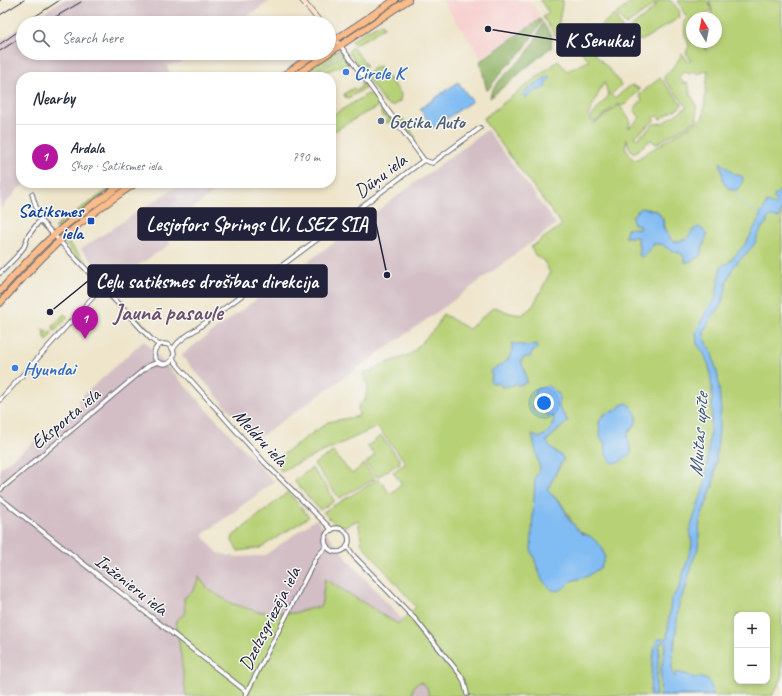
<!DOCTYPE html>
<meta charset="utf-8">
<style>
body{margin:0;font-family:Caveat,sans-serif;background:#f6f6f7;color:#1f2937}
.controls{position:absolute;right:12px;bottom:12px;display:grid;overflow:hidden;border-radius:8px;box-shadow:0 2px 6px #0003}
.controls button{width:36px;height:36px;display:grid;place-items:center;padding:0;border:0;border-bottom:1px solid #e0e1e3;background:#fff;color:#1f2937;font:20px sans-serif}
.compass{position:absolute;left:686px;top:12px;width:36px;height:36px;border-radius:50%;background:#fff;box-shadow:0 2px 6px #0003;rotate:350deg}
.you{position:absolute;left:544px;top:403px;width:14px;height:14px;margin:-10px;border:3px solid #fff;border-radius:50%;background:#1a73e8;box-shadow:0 0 0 6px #1a73e833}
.badge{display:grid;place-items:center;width:26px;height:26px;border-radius:50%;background:#b5179e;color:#fff;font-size:13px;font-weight:700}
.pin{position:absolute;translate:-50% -33px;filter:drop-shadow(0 1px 2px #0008)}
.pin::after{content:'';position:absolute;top:21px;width:14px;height:12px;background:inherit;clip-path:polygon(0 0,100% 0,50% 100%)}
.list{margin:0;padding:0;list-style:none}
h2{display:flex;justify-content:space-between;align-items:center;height:52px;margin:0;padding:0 16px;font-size:17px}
h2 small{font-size:13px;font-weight:400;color:#747a83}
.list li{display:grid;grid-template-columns:26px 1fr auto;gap:12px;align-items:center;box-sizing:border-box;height:64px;padding:0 16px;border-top:1px solid #e0e1e3}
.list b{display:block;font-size:15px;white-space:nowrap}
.list p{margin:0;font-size:13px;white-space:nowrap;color:#747a83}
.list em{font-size:13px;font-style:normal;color:#747a83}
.icon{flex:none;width:22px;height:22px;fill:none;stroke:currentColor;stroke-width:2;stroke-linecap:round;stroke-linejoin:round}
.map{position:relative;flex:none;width:782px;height:696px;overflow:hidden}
.search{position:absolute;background:#fff;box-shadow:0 2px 6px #0003;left:16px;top:16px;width:320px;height:44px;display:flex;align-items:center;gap:10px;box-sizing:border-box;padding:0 14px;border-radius:22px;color:#747a83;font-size:15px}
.panel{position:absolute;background:#fff;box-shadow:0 2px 6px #0003;left:16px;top:72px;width:320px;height:116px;border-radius:16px}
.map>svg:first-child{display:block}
</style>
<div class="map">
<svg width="782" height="696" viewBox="0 0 782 696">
<rect width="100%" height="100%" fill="#f6f6f2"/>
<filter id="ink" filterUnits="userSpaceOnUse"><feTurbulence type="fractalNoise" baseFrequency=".025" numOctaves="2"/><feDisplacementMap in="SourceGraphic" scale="8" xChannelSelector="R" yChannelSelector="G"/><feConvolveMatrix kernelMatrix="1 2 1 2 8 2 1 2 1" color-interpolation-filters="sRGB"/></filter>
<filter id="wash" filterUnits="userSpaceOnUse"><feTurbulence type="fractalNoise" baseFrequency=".012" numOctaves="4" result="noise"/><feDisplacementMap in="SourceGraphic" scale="16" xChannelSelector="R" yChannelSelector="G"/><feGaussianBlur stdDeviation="0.9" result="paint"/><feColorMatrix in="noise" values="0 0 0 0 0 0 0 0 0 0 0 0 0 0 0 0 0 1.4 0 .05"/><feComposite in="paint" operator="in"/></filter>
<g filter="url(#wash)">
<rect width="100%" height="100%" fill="#eee5ca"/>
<!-- built -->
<polygon fill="#f7d0ce" points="442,0 529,0 541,18 481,58"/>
<!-- industrial -->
<g fill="#d2bec4">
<polygon points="63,0 271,0 238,23 27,23"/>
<polygon points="23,26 23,53 195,53 180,63 166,65 172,76 170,77 21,77 21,183 25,183 18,189 0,209 0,41"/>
<polygon points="487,130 556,224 450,303 258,438 231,412 181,355"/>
<polygon points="182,183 227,183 164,229 170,244 112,283 81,249"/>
<polygon points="144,341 274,482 202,535 218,553 236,557 264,556 316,519 348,560 461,684 464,696 0,696 0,468 80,407 78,400"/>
</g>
<!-- green -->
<g fill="#b7d176" stroke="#6c7a58" fill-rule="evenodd">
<polygon points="399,0 404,0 345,39 346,37"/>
<polygon points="540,0 563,0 556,37 543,17 549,13"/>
<polygon points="634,0 657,0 654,5 626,25 616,14"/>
<path d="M659 0H670L679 10 680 17 641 41 626 32C637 21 653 13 659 0Z"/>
<path d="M678 0H707L712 10 709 0H782V678L772 696H429L427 687 421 682C413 684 413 689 412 696H186L176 620 185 614 184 598 194 590 199 577 208 589 230 603 259 612 293 613 321 606 325 579 398 624 416 607 362 544 358 520 346 526 336 525 323 512 379 479 390 494 402 484 393 472 406 463 377 427 281 471 275 460 328 422 359 416 358 406 365 400 368 385 363 374 365 372 372 371 381 365 411 354 437 326 443 314 469 329 494 307 510 313 522 315 533 306 550 273 544 261 535 255 531 247 562 225 484 121V118L558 61 567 71 589 61 575 44 582 39H588L596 55 616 77 621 85 611 95 614 98 632 85 640 89 626 104 621 106 618 104 595 122 591 117 609 95 604 82 588 115 594 124 619 105 630 120 629 128 640 118 634 109 642 100 639 95 660 78 682 104 680 107 660 119 657 116 654 117V121L635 136 637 139 654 124 663 123 687 107 664 79V77L675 65 682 54 689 62 691 60 686 53 689 46 685 34 684 21 687 19ZM712 10 710 18H716V42H703L707 51 702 42H692V18H706L705 14ZM708 70 703 118 634 161 625 148 627 139 629 147 634 153 651 140 656 144 697 120 696 104 690 94 689 86 687 83H683L679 77 684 71 689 74 694 71 698 74ZM663 219C663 229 667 236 674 242L687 239 694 229 682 254 670 250 661 243 654 244 644 257 640 254 637 237 633 228 639 229 640 226ZM558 394 559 408 568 421 546 442 553 450 564 458 546 490C551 494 557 499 561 503 571 516 572 532 590 536L588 576 571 581 565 587 535 478 540 469 533 434 538 438C549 434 553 428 554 416H548L543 409 533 408ZM618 409 636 423 627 435 606 455 603 415ZM737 615H767V681H737Z"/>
<polygon points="614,15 622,28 620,32 627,44 607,54 602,47 598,49 596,46 591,33"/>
<polygon points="382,23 384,27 369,37 355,44 351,41 366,31"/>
<path d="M353 47 367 66C357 68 353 58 348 51Z"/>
<polygon points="337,50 341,51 342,52 313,72 308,72 297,77"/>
<path d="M344 54 349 62 348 66 347 64C336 67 328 73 317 71Z"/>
<polygon points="378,66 381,68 401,94 400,101 392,106 385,103 367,78 368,72"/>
<polygon points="363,82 367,85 366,88 348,98 344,96 345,93 354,88 356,90 362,87 360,84"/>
<polygon points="368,94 374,95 378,102 378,106 376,108 365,113 331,133 331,116"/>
<polygon points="382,109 385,111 392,119 390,122 387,123 385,120 387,118 385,116 383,117 381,113"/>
<polygon points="403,119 415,137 415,141 413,140 399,122 400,120"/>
<polygon points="118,183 120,183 59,228 54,228 71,215"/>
<path d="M67 241 68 242 86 262H83C76 257 69 250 65 242Z"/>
<polygon points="48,243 49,244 27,267 0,299 0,294"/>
<polygon points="112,290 154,335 151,335 149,334 111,293 110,292"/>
<polygon points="64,314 68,317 55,331 54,330 53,326"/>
<polygon points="42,329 52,333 47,341 44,335 45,334"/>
<polygon points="381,436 399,459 400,463 377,477 366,463 375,455 367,446"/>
<polygon points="333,452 352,474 364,464 375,479 339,498 314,464"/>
<polygon points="312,468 328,489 334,501 320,510 294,481"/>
<polygon points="288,492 309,517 260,548 238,551 232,541 233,536"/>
</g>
<!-- forest -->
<g fill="#91b367" stroke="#5a6a51">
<polygon points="540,19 542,21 522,52 503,70 487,91 480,61"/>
<path d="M543 23 552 37 551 49 550 48 490 98C491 83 518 65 527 53 534 45 538 32 543 23Z"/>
</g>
<!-- water -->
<g fill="#81bcf3" stroke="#526f97">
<polygon points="548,76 551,78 546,82 546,88 538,90 525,98 523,94 525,91"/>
<polygon points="458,82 472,101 433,128 420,109"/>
<polygon points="720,162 734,174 742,176 743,179 741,186 736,190 731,190 724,184"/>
<path d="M782 189V201L781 202 782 208 779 218 770 217 767 219V223L762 227 754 245 734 266 727 281 725 294 721 305 709 322 704 331 705 341 711 350 718 376 721 410 714 481 709 497 700 520 698 549 692 563 686 588 679 603 672 668 674 677 676 676V672L686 674 695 678 698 677 709 680 714 695 660 696 661 668 666 642 660 643 655 696H650C650 686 652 646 658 639H667L671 599 679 588 692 545 690 529 705 483 712 411V389L709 366 704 354 697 344 696 332 707 309 715 300 721 266 728 263 747 242 767 202 775 205 777 203 773 197Z"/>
<polygon points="641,208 657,211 663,219 663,227 670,238 674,242 687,239 694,229 700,227 707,234 700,256 686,263 682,254 670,250 661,244 654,244 643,257 639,255 640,249 637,237 625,237 627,229 633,228 639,229 640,226 633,223 632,216"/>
<path d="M512 343 527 346 537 344V349L532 352 530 357H524L521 362 524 368 527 382 518 386 517 383 513 385 502 387 499 383H492L490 381 492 376 490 371C505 362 512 362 512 343Z"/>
<path d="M548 386 559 394V408L568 421 546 441 553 450 564 458 547 490 561 504 570 521 582 534 590 536 602 547 605 558 601 567 588 576 571 581 565 587 559 591 552 590 542 580 531 550 535 478 540 469 532 434 538 438C549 434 553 428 554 416H548L543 409 533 408 536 389Z"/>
<polygon points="626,403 630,405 637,415 636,423 627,435 632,453 620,462 612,463 606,455 605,444 600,437 599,421 603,415 618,409 621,405"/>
</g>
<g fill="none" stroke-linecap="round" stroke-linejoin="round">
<!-- stream -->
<g stroke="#81bcf3" stroke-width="1">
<path d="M736 190C736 203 750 209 760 214"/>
<polyline points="5,274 13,265"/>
<polyline points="0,280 2,277"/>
</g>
</g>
</g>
<g filter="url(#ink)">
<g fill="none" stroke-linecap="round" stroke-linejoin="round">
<!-- street casing -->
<g stroke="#69666d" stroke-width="5.5">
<g id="street">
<polyline points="340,45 424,160 432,163 480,128"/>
<polyline points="32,194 40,220 151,339 159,345"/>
<polyline points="0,273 16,257 24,247 28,236 40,220"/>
<circle cx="164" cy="354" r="10"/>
<path d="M173 350C176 341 190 334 198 328L424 160"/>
<polyline points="173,357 174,360 179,367 265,463 332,530"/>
<polyline points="0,400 102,287"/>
<polyline points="0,490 148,366 158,362"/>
<polyline points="0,498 247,692"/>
<circle cx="337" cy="540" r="12"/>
<polyline points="347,546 353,555 416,620 459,673 464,681 467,694"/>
<polyline points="245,696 316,558 327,546"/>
</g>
</g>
<!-- secondary casing -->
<g stroke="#69666d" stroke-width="6">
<g id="secondary">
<polyline points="302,0 321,23"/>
<polyline points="329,33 340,45"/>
</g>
</g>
<!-- highway casing -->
<g stroke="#69666d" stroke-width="8">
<g id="highway">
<polyline points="329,44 395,0"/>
<polyline points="281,77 316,53"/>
<polyline points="293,77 408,0"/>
<path d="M0 291C17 272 34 253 53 236 75 216 100 200 124 183"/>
<path d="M0 303C17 284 34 265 53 247 78 223 107 202 136 183"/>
</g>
</g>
<!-- street -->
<use href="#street" stroke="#fff" stroke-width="3.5"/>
<!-- secondary -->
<use href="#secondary" stroke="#fde4d0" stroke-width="4.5"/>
<!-- highway -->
<use href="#highway" stroke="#f9bc8a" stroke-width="6"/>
<!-- rail -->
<g stroke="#22223b" stroke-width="1">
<polyline points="0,1 1,0"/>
<polyline points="0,15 24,0"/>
<polyline points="25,23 60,0"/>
<polyline points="45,23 81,2"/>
<polyline points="0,44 23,28"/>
<polyline points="0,51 23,36"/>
</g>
</g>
</g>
<!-- markers -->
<g fill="#3f7fe0" stroke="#f6f6f2" stroke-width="1.5">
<circle cx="346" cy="72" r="4"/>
<circle cx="15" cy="368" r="4"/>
</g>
<circle fill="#5c6f8a" stroke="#f6f6f2" stroke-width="1.5" cx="381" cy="121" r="4"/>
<rect fill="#1a4fb4" stroke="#f6f6f2" stroke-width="1.5" x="87" y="217" width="8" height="8" rx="2"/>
<g text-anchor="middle" stroke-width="3" stroke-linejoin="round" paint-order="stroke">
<!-- shop labels -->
<g font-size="19" font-weight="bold" fill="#366cbe" stroke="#f6f6f2" text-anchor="start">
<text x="354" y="79">Circle K</text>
<text x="23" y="375">Hyundai</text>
</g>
<!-- service labels -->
<g font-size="19" font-weight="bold" fill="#4e5e75" stroke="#f6f6f2" text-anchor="start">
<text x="389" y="128">Gotika Auto</text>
</g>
<!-- street labels -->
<g font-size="19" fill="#22223b" stroke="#f6f6f2">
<text transform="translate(380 175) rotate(-37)" y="7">Dūņu iela</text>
<text transform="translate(65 418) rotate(-40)" y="7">Eksporta iela</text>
<text transform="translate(261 437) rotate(47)" y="7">Meldru iela</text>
<text transform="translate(132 584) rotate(38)" y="7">Inženieru iela</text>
<text transform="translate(269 618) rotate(-63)" y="7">Dzelzsgriezēja iela</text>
</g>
<!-- transit labels -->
<g font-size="19" font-weight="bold" fill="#164399" stroke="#f6f6f2" text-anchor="end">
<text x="83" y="217">Satiksmes<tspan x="83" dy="22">iela</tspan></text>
</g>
<!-- water labels -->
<g font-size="20" font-style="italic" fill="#43587b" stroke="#f6f6f2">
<text transform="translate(698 435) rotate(-86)" y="7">Muitas upīte</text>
</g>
<!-- district labels -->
<g font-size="23" font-weight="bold" fill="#6d506c" stroke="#f6f6f2">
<text x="168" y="320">Jaunā pasaule</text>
</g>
</g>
<!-- callouts -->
<path fill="none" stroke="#22223b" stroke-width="1.5" d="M488 29L557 40M387 275L376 224M50 312L88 281"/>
<g fill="#22223b" stroke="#f6f6f2" stroke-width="1.5">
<circle cx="488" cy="29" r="4"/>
<circle cx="387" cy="275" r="4"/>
<circle cx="50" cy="312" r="4"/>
</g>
<g fill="#22223b" stroke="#22223b" stroke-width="1.5">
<rect x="557" y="24" width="83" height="32" rx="4"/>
<rect x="138" y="208" width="238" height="32" rx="4"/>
<rect x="88" y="265" width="239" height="32" rx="4"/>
</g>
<g font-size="20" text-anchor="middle" font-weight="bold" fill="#fff">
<text x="599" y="47">K Senukai</text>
<text x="257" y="231">Lesjofors Springs LV, LSEZ SIA</text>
<text x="207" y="288">Ceļu satiksmes drošības direkcija</text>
</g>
</svg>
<div class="controls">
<button>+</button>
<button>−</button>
</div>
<svg class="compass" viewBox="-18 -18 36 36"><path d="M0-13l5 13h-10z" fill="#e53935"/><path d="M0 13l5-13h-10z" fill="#747a83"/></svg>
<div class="you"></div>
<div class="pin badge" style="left:85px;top:339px">1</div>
<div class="search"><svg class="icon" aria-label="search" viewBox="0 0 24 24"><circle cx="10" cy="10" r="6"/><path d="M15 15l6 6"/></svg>Search here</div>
<section class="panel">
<h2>Nearby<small></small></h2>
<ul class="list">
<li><span class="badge">1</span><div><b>Ardala</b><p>Shop · Satiksmes iela</p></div><em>790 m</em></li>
</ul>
</section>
</div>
